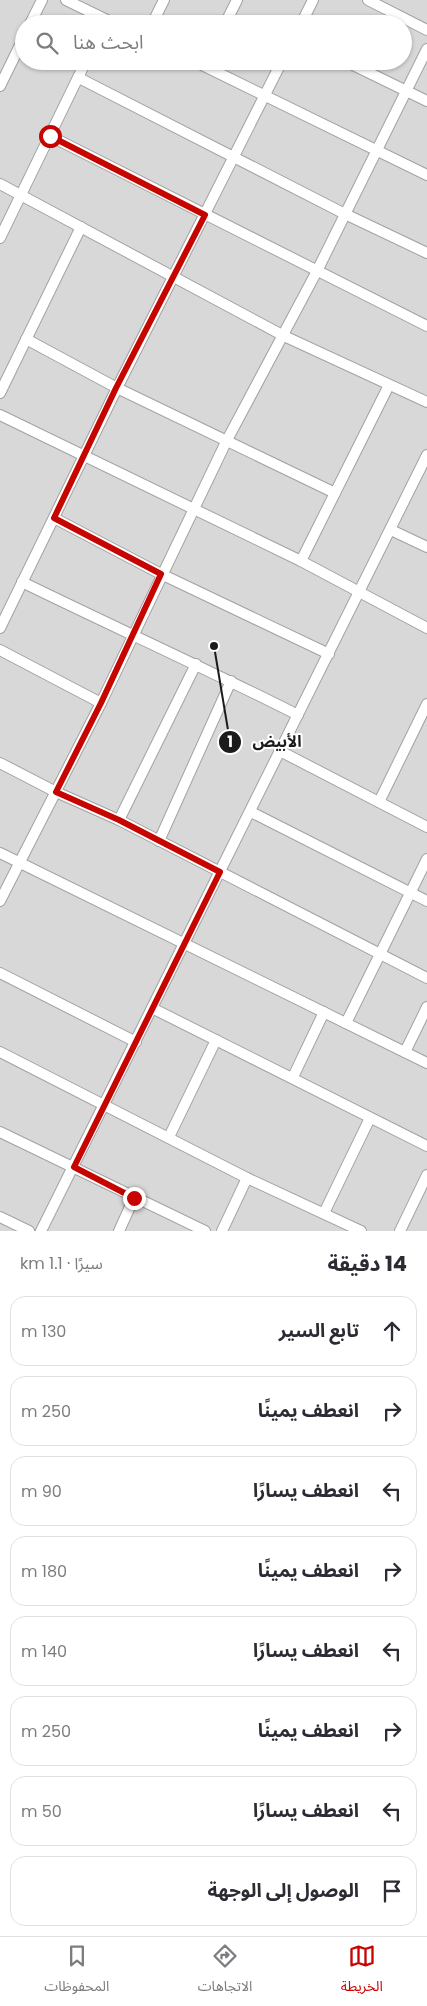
<!DOCTYPE html>
<html lang="ar">
<meta charset="utf-8">
<style>
body{margin:0;font-family:Poppins,"Noto Sans Arabic",sans-serif;background:#f7f7f7;color:#2b2b33;direction:rtl}
.stop{position:absolute;width:15px;height:15px;margin:-11px;border:4px solid #c60400;border-radius:50%;background:#fff}
.stop.end{background:#c60400;border-color:#fff;box-shadow:0 1px 5px #0008}
.list{margin:0;padding:0;list-style:none}
h2{display:flex;justify-content:space-between;align-items:center;height:65px;margin:0;padding:0 20px;font-size:21px}
h2 small{font-size:16px;font-weight:400;color:#7c7c81}
.list li{display:grid;grid-template-columns:32px 1fr auto;gap:15px;align-items:center;box-sizing:border-box;height:70px;margin:0 10px 10px;padding:0 10px;border:1px solid #e1e1e2;border-radius:15px}
.list b{display:block;font-size:19px;white-space:nowrap}
.list em{font-size:16px;font-style:normal;color:#7c7c81}
.icon{flex:none;width:28px;height:28px;fill:none;stroke:currentColor;stroke-width:2;stroke-linecap:round;stroke-linejoin:round}
.map{position:relative;flex:none;width:427px;height:1231px;overflow:hidden;direction:ltr}
.search{position:absolute;background:#fff;box-shadow:0 1px 4px #0004;left:15px;right:15px;top:15px;height:55px;display:flex;align-items:center;gap:12px;box-sizing:border-box;padding:0 18px;border-radius:28px;color:#7c7c81;font-size:19px}
.sheet{height:705px;background:#fff}
nav{display:flex;justify-content:space-around;align-items:center;box-sizing:border-box;height:70px;border-top:1px solid #e1e1e2;background:#fff;font-size:14px;color:#7c7c81}
nav a{display:grid;justify-items:center;gap:2px}
nav .on{color:#c60400}
.map>svg:first-child{display:block}
</style>
<div class="map">
<svg width="427" height="1231" viewBox="0 0 427 1231">
<rect width="100%" height="100%" fill="#ede9e0"/>
<!-- residential -->
<path fill="#d9d8d8" fill-rule="evenodd" d="M0 0H427V1231H0ZM24 24H403V61H24Z"/>
<g fill="none" stroke-linecap="round" stroke-linejoin="round">
<!-- street casing -->
<g stroke="#a2a2a2" stroke-width="12">
<g id="street">
<polyline points="66,0 115,24"/>
<polyline points="368,0 427,30"/>
<polyline points="30,24 42,0"/>
<polyline points="152,24 164,0"/>
<polyline points="225,24 237,0"/>
<polyline points="301,24 313,0"/>
<polyline points="194,61 427,175"/>
<polyline points="345,61 427,101"/>
<polyline points="79,78 345,214 427,253"/>
<polyline points="0,86 24,37"/>
<polyline points="50,136 427,326"/>
<polyline points="0,184 284,336 427,402"/>
<polyline points="0,238 86,61"/>
<polyline points="26,339 117,388 335,493"/>
<polyline points="0,393 81,227"/>
<polyline points="0,415 301,561 427,628"/>
<polyline points="54,518 161,574 329,654"/>
<polyline points="391,530 427,547"/>
<polyline points="301,561 389,385"/>
<path d="M22 582C114 627 207 669 298 715"/>
<polyline points="0,628 117,388 282,61"/>
<polyline points="0,650 101,703"/>
<polyline points="280,751 427,827"/>
<polyline points="0,763 56,792 119,820 427,978"/>
<polyline points="379,802 427,704"/>
<polyline points="251,812 427,901"/>
<polyline points="119,820 196,664"/>
<polyline points="159,841 231,681"/>
<polyline points="0,853 427,1063"/>
<polyline points="0,901 101,703 226,442 317,271 427,49"/>
<polyline points="0,973 136,1042"/>
<polyline points="152,1008 427,1146"/>
<polyline points="346,1023 427,859"/>
<polyline points="0,1052 247,1178 361,1231"/>
<polyline points="405,1052 427,1007"/>
<polyline points="293,1077 324,1012"/>
<polyline points="0,1132 205,1231"/>
<polyline points="169,1137 216,1040"/>
<polyline points="324,1213 370,1118"/>
<polyline points="0,1217 29,1231"/>
<polyline points="41,1231 427,455"/>
<polyline points="119,1231 134,1198"/>
<polyline points="222,1231 247,1178"/>
<polyline points="400,1231 427,1175"/>
</g>
</g>
<!-- street -->
<use href="#street" stroke="#fff" stroke-width="10"/>
</g>
<g fill="none" stroke-linecap="round" stroke-linejoin="round">
<!-- route -->
<polyline stroke="#c60400" stroke-width="6" points="50,136 205,215 116,388 54,518 161,574 101,703 56,792 119,820 220,872 74,1167 134,1198"/>
</g>
<!-- callouts -->
<path fill="none" stroke="#1b1b1b" stroke-width="2" d="M214 646L230 742"/>
<g fill="#1b1b1b" stroke="#fff" stroke-width="2">
<circle cx="214" cy="646" r="5"/>
<circle cx="230" cy="742" r="12"/>
</g>
<g font-size="15" text-anchor="middle" font-weight="bold" fill="#fff">
<text x="230" y="747">1</text>
</g>
<g font-size="16" text-anchor="middle" font-weight="bold" fill="#1b1b1b" stroke="#fff" stroke-width="4" stroke-linejoin="round" paint-order="stroke">
<text x="277" y="747">الأبيض</text>
</g>
</svg>
<div class="stop" style="left:50px;top:136px"></div>
<div class="stop end" style="left:134px;top:1198px"></div>
<div class="search"><svg class="icon" aria-label="search" viewBox="0 0 24 24"><circle cx="10" cy="10" r="6"/><path d="M15 15l6 6"/></svg>ابحث هنا</div>
</div>
<section class="sheet">
<h2>14 دقيقة<small>سيرًا · 1.1 km</small></h2>
<ul class="list">
<li><svg class="icon" aria-label="ahead" viewBox="0 0 24 24"><path d="M12 20V5M6 11l6-6 6 6"/></svg><div><b>تابع السير</b></div><em>130 m</em></li>
<li><svg class="icon" aria-label="right" viewBox="0 0 24 24"><path d="M7 20v-9h11M14 6l5 5-5 5"/></svg><div><b>انعطف يمينًا</b></div><em>250 m</em></li>
<li><svg class="icon" aria-label="left" viewBox="0 0 24 24"><path d="M17 20v-9H6M10 6l-5 5 5 5"/></svg><div><b>انعطف يسارًا</b></div><em>90 m</em></li>
<li><svg class="icon" aria-label="right" viewBox="0 0 24 24"><path d="M7 20v-9h11M14 6l5 5-5 5"/></svg><div><b>انعطف يمينًا</b></div><em>180 m</em></li>
<li><svg class="icon" aria-label="left" viewBox="0 0 24 24"><path d="M17 20v-9H6M10 6l-5 5 5 5"/></svg><div><b>انعطف يسارًا</b></div><em>140 m</em></li>
<li><svg class="icon" aria-label="right" viewBox="0 0 24 24"><path d="M7 20v-9h11M14 6l5 5-5 5"/></svg><div><b>انعطف يمينًا</b></div><em>250 m</em></li>
<li><svg class="icon" aria-label="left" viewBox="0 0 24 24"><path d="M17 20v-9H6M10 6l-5 5 5 5"/></svg><div><b>انعطف يسارًا</b></div><em>50 m</em></li>
<li><svg class="icon" aria-label="arrive" viewBox="0 0 24 24"><path d="M6 21V4h12l-3 4 3 4H6"/></svg><div><b>الوصول إلى الوجهة</b></div></li>
</ul>
</section>
<nav>
<a class="on"><svg class="icon" aria-label="map" viewBox="0 0 24 24"><path d="M3 6l6-2 6 2 6-2v14l-6 2-6-2-6 2zM9 4v14M15 6v14"/></svg>الخريطة</a>
<a><svg class="icon" aria-label="directions" viewBox="0 0 24 24"><path d="M12 3l9 9-9 9-9-9zM9 14v-3h6M13 9l2 2-2 2"/></svg>الاتجاهات</a>
<a><svg class="icon" aria-label="saved" viewBox="0 0 24 24"><path d="M7 4h10v16l-5-4-5 4z"/></svg>المحفوظات</a>
</nav>
